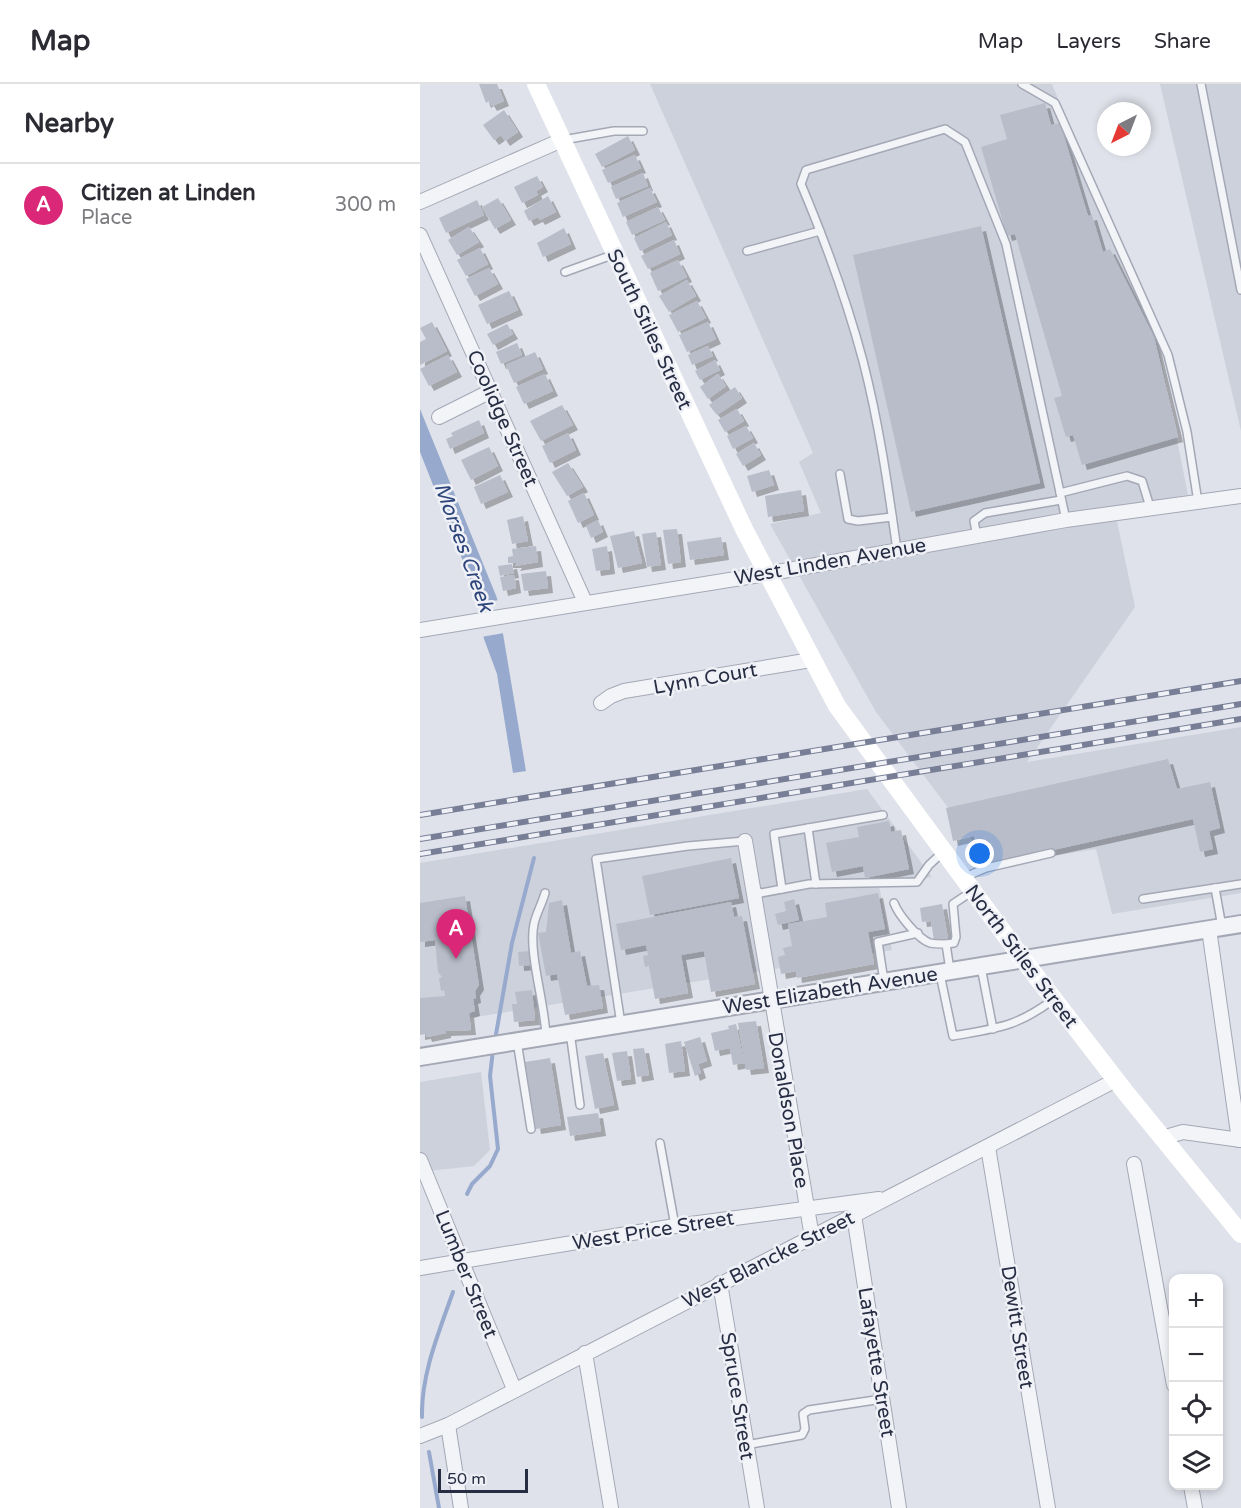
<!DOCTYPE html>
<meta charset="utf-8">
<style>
body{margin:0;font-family:"Varela Round",sans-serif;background:#f2f2f3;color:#2b2b33}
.controls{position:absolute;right:18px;bottom:18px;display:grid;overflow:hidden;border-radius:12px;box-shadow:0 3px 9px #0003}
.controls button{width:54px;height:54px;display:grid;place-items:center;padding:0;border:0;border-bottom:2px solid #e1e1e2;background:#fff;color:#2b2b33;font:30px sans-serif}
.compass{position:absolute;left:677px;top:18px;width:54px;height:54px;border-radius:50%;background:#fff;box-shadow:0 3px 9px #0003;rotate:222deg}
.scale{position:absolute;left:18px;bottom:15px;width:90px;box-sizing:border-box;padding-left:6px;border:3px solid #272d43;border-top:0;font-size:16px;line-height:21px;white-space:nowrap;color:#272d43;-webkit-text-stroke:4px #eff1f7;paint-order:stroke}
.you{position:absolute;left:560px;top:770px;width:21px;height:21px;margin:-15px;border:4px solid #fff;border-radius:50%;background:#1a73e8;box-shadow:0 0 0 9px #1a73e833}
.badge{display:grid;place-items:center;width:39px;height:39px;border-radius:50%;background:#db2777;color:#fff;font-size:20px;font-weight:700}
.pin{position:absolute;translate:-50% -50px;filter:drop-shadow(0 2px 3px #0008)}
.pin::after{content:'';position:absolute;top:32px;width:21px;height:18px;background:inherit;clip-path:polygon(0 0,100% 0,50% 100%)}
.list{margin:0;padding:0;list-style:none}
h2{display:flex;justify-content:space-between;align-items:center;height:78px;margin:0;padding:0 24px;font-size:26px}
h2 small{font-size:20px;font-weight:400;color:#7c7c81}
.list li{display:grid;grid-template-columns:39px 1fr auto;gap:18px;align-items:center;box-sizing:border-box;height:84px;padding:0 24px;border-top:2px solid #e1e1e2}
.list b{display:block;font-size:22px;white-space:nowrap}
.list p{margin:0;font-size:20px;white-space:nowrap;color:#7c7c81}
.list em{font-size:20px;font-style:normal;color:#7c7c81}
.icon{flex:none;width:33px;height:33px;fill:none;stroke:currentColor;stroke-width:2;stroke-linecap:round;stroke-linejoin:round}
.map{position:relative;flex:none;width:821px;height:1424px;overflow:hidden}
header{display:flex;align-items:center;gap:36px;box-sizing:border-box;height:84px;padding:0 30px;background:#fff;border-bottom:2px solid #e1e1e2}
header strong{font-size:28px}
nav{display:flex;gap:33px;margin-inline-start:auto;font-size:21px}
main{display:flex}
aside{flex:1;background:#fff}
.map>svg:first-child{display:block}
</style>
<header>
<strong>Map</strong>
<nav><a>Map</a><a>Layers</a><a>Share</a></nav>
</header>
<main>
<aside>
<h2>Nearby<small></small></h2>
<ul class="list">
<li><span class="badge">A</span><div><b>Citizen at Linden</b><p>Place</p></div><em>300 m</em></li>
</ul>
</aside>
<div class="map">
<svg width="821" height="1424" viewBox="0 0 821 1424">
<defs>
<filter id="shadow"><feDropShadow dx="5" dy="5" stdDeviation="0" flood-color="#0004"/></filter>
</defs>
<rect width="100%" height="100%" fill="#dfe2ea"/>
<!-- built -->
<g fill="#cdd1dc">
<polygon points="230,0 632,0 736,250 768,411 694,423 715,523 607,678 821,643 821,809 692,830 676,765 572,782 456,628 350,440 401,429 379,378 393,369"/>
<polygon points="740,0 821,0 821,347"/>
<polygon points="447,705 512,793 459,802 472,866 0,942 0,779"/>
<polygon points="61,988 70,1066 54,1082 0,1088 0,998"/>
</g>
<!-- water -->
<polygon fill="#97aacd" points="0,325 77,514 106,687 93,689 77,590 64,555 52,500 0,368"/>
<!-- pier -->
<polygon fill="#dfe2ea" points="79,516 84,549 61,553 56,520"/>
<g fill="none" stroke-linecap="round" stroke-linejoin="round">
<!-- stream -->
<g stroke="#97aacd" stroke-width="4">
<polyline points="75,956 92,859 114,774"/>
<polyline points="47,1110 52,1100 70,1082 78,1065 70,992 73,966"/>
<path d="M2 1333C1 1290 19 1248 33 1208"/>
<polyline points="9,1368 19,1424"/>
</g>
</g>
<!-- building -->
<g fill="#b9bdca" filter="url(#shadow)">
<polygon points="59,0 77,0 84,17 72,22 69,17 66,19"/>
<polygon points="625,19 631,41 640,39 668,132 672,131 683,168 690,165 734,253 758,353 662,381 653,351 646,353 634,314 642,312 595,150 587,152 561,63 587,55 580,31"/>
<polygon points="84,26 98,48 85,57 81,51 74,56 63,41"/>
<polygon points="208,52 215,66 182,83 175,70"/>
<polygon points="215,71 221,84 188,99 182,86"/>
<polygon points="223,89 228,102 196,115 191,103"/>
<polygon points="117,92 123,103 116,107 118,111 102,119 94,103"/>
<polygon points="230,104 237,118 203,133 197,119"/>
<polygon points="128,112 136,128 120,136 118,133 109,137 104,127"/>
<polygon points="78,114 91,136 75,145 62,123"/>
<polygon points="57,116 64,131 26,149 19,134"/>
<polygon points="238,123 245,136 212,151 206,138"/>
<polygon points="246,138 252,151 220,167 214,154"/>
<polygon points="561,142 620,399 491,428 433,171"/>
<polygon points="49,143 59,158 37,171 28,156"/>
<polygon points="144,144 151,160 123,173 117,159"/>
<polygon points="254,156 260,170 228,185 221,172"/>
<polygon points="60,164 68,180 46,192 37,176"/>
<polygon points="258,176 267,193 238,207 230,189"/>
<polygon points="69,184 78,200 55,212 46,195"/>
<polygon points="267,196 276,212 249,228 239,212"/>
<polygon points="89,207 98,226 67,240 58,221"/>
<polygon points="277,217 286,234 258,248 249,231"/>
<polygon points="12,238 27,267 0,281 0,258 6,255 0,244"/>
<polygon points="288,238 296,255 267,268 259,251"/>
<polygon points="87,240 93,250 73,261 67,250"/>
<polygon points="97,259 102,271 81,280 76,268"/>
<polygon points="288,262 293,272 272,281 268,271"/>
<polygon points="115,268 123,285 94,299 86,281"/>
<polygon points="28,271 37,288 9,302 0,285"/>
<polygon points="295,276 300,286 280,296 275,287"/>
<polygon points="125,290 133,307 104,320 96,303"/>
<polygon points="298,290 306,302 288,315 280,303"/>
<polygon points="315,303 322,314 297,331 289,321"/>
<polygon points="142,321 153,341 121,357 110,337"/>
<polygon points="317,325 324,337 305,348 298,336"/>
<polygon points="59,336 64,349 30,365 26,355 33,352 31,349"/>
<polygon points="326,342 333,354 313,365 307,352"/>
<polygon points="148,349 156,366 130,379 122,362"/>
<polygon points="334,359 341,371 323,382 316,370"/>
<polygon points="69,363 78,382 51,396 41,376"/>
<polygon points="148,379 163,403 147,412 132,388"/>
<polygon points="349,386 354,401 332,408 327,392"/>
<polygon points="80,391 88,408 61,420 54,403"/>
<polygon points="381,406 384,427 348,433 345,412"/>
<polygon points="164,409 174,431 158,439 148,417"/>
<polygon points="103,432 108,457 92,460 87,436"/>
<polygon points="178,436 183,448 171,454 166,442"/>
<polygon points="257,445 261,478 248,480 243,446"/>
<polygon points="214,447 222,479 198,484 190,452"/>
<polygon points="236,448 241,481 227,483 222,450"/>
<polygon points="301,453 304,471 270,476 267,458"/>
<polygon points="116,462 118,478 95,482 97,479 88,479 88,473 93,472 92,465"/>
<polygon points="187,462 190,485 176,487 172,465"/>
<polygon points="92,480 94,489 80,492 78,482"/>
<polygon points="126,487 128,504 104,507 101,490"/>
<polygon points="94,491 96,504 83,507 80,493"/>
<polygon points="748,675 757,705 790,698 800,744 789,747 793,765 780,768 773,735 561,782 554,752 533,757 526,724"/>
<polygon points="469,737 471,748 481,746 489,785 445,794 443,782 412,788 406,759 439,753 437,743"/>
<polygon points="311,774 319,814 230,831 222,792"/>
<polygon points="458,809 465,845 448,848 454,880 377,894 376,887 361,890 358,873 365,871 363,864 372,862 368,840 407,833 405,819"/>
<polygon points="45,812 59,901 55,907 56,914 53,915 55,927 49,929 51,946 26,947 26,949 7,953 6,950 0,951 0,914 25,912 24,906 21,907 19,894 22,893 18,888 15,856 0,858 0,819"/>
<polygon points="374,815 379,836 358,841 355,830 366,827 364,818"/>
<polygon points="142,816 151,869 160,867 167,902 179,901 183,924 145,931 137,890 126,892 118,849 126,848 129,819"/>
<polygon points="311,818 314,833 322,832 335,900 291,908 284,867 261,871 268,909 235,915 229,882 225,883 223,872 228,871 226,861 201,866 196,840"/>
<polygon points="522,820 528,855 514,857 511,837 502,838 500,824"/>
<polygon points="110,867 112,881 99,882 98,868"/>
<polygon points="112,906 115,936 94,938 92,920 97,920 95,908"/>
<polygon points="336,937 344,984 326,986 318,939"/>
<polygon points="316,940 324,979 313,981 310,964 295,967 291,949 309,945 308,942"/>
<polygon points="280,953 287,977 278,980 281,989 275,992 264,958"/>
<polygon points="261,957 265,987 249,989 245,960"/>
<polygon points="224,964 229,991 217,993 213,965"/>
<polygon points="207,967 211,995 197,997 192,969"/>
<polygon points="183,969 194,1021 175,1025 165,972"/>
<polygon points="130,974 141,1041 116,1045 105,978"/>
<polygon points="178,1029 181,1047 150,1052 147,1033"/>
</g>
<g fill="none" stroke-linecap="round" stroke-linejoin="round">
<!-- service casing -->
<g stroke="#a4a8b5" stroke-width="10">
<g id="service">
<polyline points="602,0 635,19 748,271 767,348 778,418"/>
<polyline points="781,0 821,206"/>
<polyline points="143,56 194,47 223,47"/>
<polyline points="327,167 400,147"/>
<polyline points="145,188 195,170"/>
<polyline points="420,390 428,435 438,437 472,433"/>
<polyline points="640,409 707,392 722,397 730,423"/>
<polyline points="557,452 554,437 565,429 641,416"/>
<path d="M477 466C468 402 459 339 443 277 427 217 405 157 381 100L386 86 525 45 545 58 586 160 646 436"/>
<polyline points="388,744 396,800"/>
<polyline points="545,793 566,784 631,769"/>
<polyline points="795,804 821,800"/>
<polyline points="362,805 354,750 463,731"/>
<polyline points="334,806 341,809 389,800 497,798 509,781 523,768"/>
<path d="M125 809C122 820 116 830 114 840 108 868 125 920 126 952"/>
<polyline points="723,815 795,804 802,843"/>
<path d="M474 819C478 830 498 855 510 859 514 860 521 860 526 860L530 886"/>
<polyline points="526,860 534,859 536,853 533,820 551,808"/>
<polyline points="561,883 573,945"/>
<path d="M520 890 533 952C577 944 597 943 634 915"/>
<polyline points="464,897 458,858 498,849"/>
<polyline points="201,940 176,775 268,762 325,757"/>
<polyline points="150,948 160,1021"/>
<polyline points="97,957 111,1045"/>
<polyline points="240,1059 255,1142"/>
<polyline points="326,1361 382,1351 385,1345 383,1330 389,1326 462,1315"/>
</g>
</g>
<!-- minor casing -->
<g stroke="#a4a8b5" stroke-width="16">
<g id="minor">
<polyline points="0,118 142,56"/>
<polyline points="0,151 165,518"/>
<polyline points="19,333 71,307"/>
<polyline points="0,546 346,490 646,436 821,412"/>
<polyline points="181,619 191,612 204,607 391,576"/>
<polyline points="325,757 392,1153"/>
<polyline points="789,845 819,1056"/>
<polyline points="742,1054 763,1048 821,1056"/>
<polyline points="568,1063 628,1424"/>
<polyline points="0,1076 94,1305"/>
<polyline points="714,1080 754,1301"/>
<polyline points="434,1131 479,1424"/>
<polyline points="0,1184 255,1142 459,1115"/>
<polyline points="300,1199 337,1424"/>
<polyline points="165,1269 191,1424"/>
<polyline points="28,1341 41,1424"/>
<polyline points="0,1352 28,1341 696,996"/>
<polyline points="771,1402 775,1424"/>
</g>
</g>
<!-- tertiary casing -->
<g stroke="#a4a8b5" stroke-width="20">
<polyline id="tertiary" points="0,973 821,840"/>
</g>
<!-- service -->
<use href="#service" stroke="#f3f4f8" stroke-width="7"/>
<!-- minor -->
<use href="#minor" stroke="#f3f4f8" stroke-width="14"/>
<!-- tertiary -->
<use href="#tertiary" stroke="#f3f4f8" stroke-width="16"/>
<!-- secondary -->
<polyline stroke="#fff" stroke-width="18" points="116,0 324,445 417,622 602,874 706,1009 821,1150"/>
<!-- rail casing -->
<g stroke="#777e95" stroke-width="6">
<g id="rail">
<polyline points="0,731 821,597"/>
<polyline points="0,755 821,620"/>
<polyline points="0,770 821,635"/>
</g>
</g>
<!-- rail -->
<use href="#rail" stroke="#eff1f7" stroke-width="4" stroke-dasharray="11" stroke-linecap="butt"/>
</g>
<g text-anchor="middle" stroke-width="5" stroke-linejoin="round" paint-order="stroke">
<!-- street labels -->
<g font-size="20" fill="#272d43" stroke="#eff1f7">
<text transform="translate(230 245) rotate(65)" y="7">South Stiles Street</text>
<text transform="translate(83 334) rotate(66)" y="7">Coolidge Street</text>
<text transform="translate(410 477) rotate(-10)" y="7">West Linden Avenue</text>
<text transform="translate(285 594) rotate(-10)" y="7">Lynn Court</text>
<text transform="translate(602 872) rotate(53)" y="7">North Stiles Street</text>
<text transform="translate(410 906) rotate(-9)" y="7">West Elizabeth Avenue</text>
<text transform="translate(369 1026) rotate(80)" y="7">Donaldson Place</text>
<text transform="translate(233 1146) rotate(-9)" y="7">West Price Street</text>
<text transform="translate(348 1175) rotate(-27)" y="7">West Blancke Street</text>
<text transform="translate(47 1190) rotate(68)" y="7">Lumber Street</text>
<text transform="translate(598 1243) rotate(81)" y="7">Dewitt Street</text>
<text transform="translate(457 1278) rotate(81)" y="7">Lafayette Street</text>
<text transform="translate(318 1312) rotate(81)" y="7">Spruce Street</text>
</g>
<!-- water labels -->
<g font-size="21" font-style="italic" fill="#2d457a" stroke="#eff1f7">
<text transform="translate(44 463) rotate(70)" y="7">Morses Creek</text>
</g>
</g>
</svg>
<div class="controls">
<button>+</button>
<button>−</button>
<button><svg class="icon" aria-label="locate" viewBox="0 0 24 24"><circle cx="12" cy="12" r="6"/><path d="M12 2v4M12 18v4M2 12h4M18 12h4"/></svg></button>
<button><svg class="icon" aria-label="layers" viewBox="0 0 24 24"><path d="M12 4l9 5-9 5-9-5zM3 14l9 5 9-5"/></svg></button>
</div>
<svg class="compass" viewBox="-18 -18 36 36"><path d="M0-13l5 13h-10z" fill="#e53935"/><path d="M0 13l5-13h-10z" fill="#7c7c81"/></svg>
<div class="scale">50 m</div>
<div class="you"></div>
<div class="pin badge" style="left:36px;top:875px">A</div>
</div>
</main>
